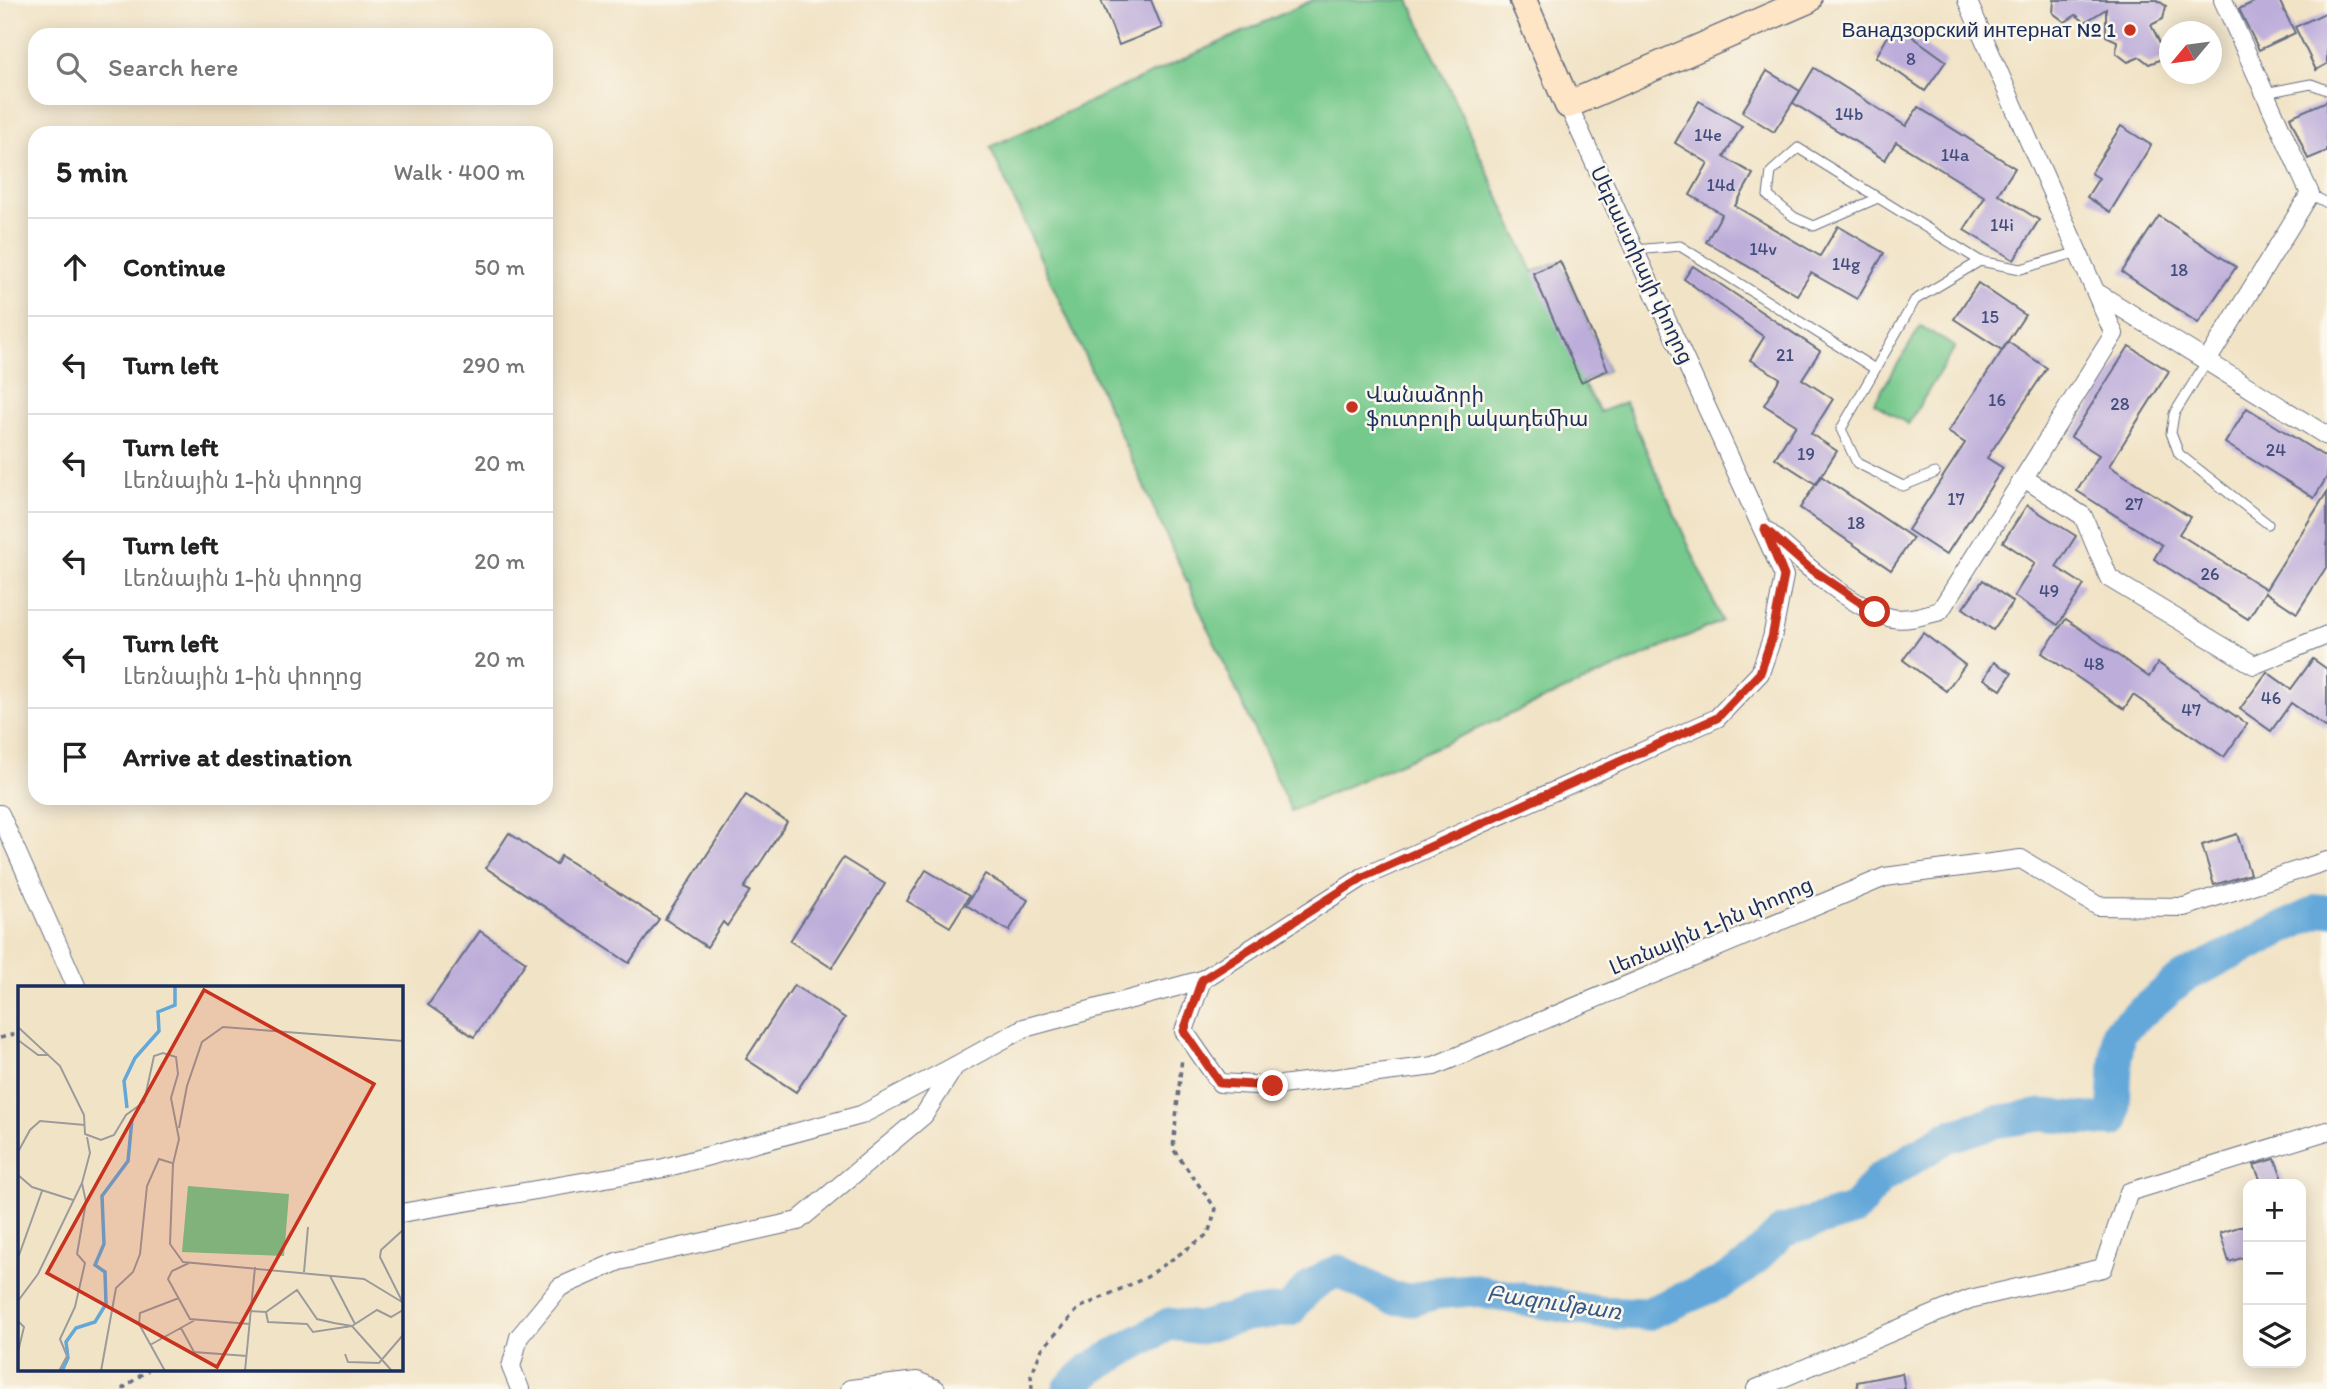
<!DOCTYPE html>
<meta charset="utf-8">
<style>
body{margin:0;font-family:Itim,"Noto Sans Armenian",sans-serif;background:#f6f6f6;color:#222}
.controls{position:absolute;right:21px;bottom:21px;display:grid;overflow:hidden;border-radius:14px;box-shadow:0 4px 18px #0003}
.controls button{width:63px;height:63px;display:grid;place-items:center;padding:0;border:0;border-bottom:2px solid #e0e0e0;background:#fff;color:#222;font:35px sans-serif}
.compass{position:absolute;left:2159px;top:21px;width:63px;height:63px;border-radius:50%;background:#fff;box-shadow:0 4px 18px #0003;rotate:241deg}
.stop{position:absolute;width:21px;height:21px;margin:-16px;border:5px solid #c8321e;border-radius:50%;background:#fff}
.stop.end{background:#c8321e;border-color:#fff;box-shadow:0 2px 7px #0008}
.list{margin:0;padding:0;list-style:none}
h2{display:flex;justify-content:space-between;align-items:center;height:91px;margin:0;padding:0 28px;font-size:30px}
h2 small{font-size:23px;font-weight:400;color:#767676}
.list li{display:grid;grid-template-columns:46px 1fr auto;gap:21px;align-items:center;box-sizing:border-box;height:98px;padding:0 28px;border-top:2px solid #e0e0e0}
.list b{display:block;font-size:26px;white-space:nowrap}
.list p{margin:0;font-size:23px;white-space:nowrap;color:#767676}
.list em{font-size:23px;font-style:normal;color:#767676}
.icon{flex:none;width:38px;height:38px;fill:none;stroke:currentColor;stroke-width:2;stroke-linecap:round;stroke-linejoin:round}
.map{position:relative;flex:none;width:2327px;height:1389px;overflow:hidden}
.search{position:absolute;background:#fff;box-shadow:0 4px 18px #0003;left:28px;top:28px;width:525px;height:77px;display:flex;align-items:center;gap:18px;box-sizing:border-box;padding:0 24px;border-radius:21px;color:#767676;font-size:26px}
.panel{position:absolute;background:#fff;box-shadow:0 4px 18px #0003;left:28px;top:126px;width:525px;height:679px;border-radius:21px}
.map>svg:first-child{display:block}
</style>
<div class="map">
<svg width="2327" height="1389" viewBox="0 0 2327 1389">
<rect width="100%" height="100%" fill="#fbf7ec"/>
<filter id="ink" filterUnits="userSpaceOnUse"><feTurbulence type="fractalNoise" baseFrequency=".0143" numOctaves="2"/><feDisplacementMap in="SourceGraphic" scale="14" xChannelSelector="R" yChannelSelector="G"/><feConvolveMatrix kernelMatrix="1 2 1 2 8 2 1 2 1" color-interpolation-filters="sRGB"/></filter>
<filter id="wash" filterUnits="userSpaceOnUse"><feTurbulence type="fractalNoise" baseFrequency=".00686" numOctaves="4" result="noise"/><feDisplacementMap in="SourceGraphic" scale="28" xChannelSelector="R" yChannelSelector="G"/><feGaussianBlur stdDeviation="1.57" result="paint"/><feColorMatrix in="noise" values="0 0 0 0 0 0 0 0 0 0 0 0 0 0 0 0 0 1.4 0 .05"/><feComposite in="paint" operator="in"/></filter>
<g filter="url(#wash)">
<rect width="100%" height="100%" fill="#f1e3c6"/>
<!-- green -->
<g fill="#76c98c" stroke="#487c75" stroke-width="2">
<polygon points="1313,0 1409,0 1533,272 1560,261 1608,370 1582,382 1600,412 1625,402 1722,621 1291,811 990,147"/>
<polygon points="1921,326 1955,347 1908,424 1874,403"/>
</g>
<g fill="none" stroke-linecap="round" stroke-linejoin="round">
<!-- river -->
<path stroke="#63a8d9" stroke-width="33" d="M1069 1389 1090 1369 1169 1324 1199 1328 1246 1315 1290 1310C1304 1290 1316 1280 1339 1271L1390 1298 1413 1300 1436 1293 1471 1290 1597 1312 1647 1314 1720 1283 1746 1267 1783 1231 1854 1210 1879 1179 1947 1137 1995 1122 2042 1115 2113 1121 2118 1032 2182 978 2318 911 2327 910"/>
</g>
<g id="blocks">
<!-- building -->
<g fill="#bdadda">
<polygon points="1101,0 1151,0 1162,28 1119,45"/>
<polygon points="2054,0 2157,0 2166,6 2163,19 2151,25 2167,57 2149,64 2140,57 2128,62 2116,53 2117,41 2106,36 2106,9 2085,22 2076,15 2065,22 2053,13"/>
<polygon points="2258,0 2279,0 2295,33 2259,50 2239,9"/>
<polygon points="2327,12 2327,64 2316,70 2295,27"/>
<polygon points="1895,24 1946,61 1925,91 1876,57"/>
<polygon points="1814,68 1906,126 1918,107 2015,168 1998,194 2039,220 2014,260 1964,230 1985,197 1896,142 1885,160 1793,103"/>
<polygon points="1767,71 1800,91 1774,132 1742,112"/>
<polygon points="1699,101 1742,126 1724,157 1753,174 1735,206 1820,256 1838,226 1884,253 1857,299 1811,273 1797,295 1706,242 1722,214 1690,195 1708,163 1675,143"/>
<polygon points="2327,101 2327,151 2308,159 2290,117"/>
<polygon points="2121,126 2151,145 2110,212 2087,197 2099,178 2091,173"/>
<polygon points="2159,216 2236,267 2198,323 2122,272"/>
<polygon points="1560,261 1608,370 1581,382 1533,273"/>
<polygon points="1693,266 1820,351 1802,379 1833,399 1811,434 1837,451 1816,484 1775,458 1796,425 1764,405 1780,378 1750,360 1764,337 1684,279"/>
<polygon points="1978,283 2025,315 2002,350 1954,319"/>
<polygon points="2008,342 2047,368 1987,458 2003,468 1946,555 1908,530 1965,443 1948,432"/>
<polygon points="2129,346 2169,371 2109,466 2190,517 2179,534 2266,589 2327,492 2327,566 2297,613 2265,592 2248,619 2154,559 2162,545 2077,491 2099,455 2071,437"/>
<polygon points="2247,408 2327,458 2327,477 2314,498 2225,443"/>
<polygon points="1821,476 1913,538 1891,570 1800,508"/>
<polygon points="2027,505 2076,536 2056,567 2084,585 2058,625 2014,596 2035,563 2003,542"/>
<polygon points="1983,580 2013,602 1993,630 1963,608"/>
<polygon points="2066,619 2149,677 2158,663 2247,724 2224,757 2133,695 2124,709 2042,653"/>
<polygon points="1923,633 1965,665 1946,691 1903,660"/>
<polygon points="2313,659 2327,669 2327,728 2291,703 2271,731 2240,709 2267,672 2291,689"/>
<polygon points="1994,662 2012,673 2001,690 1984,679"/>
<polygon points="746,795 787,822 744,888 750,891 727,926 723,922 707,947 665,919"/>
<polygon points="509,833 556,865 561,856 659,919 629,963 486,868"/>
<polygon points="2237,834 2250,874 2214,885 2202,845"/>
<polygon points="843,858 885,884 832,968 790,941"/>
<polygon points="926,870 969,896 950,927 907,901"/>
<polygon points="985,874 1028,900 1009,931 966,905"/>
<polygon points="480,931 526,962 474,1037 428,1005"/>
<polygon points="794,985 845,1018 796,1092 746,1059"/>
<polygon points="2275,1159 2285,1184 2262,1184 2254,1165"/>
<polygon points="2248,1224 2248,1256 2229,1262 2220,1233"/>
<polygon points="1902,1373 1905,1389 1858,1389 1857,1382"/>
</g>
</g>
</g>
<g filter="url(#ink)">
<use href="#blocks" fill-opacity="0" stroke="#666e82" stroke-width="2"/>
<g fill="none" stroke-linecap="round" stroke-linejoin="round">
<!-- lane casing -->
<g stroke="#666e82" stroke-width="11">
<g id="lane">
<polyline points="2265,93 2311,84 2327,90"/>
<polyline points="2310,194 2327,203"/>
<polyline points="1878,198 1814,226 1794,217 1768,196 1771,172 1798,148 1980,261"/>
<polyline points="1635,250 1680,246 1875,369"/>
<polyline points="2207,361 2174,414 2171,433 2179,454 2268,524"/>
<polyline points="1935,473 1903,486 1857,463 1841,429 1915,300 1980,261 2021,269 2078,252"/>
</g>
</g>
<!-- street casing -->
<g stroke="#666e82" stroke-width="20">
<g id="street">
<polyline points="2099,294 2327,436"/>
<polyline points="2207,361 2310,194 2223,0"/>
<polyline points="2024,478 2083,516 2109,578 2254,665 2327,635"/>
<path d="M1767 531C1797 558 1853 610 1892 618 1907 621 1925 615 1940 611L2114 334 1967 0"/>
<polyline points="0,814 77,988"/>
<polyline points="1202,980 1184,1031 1220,1083 1273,1086 1434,1066 1885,877 2021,859 2098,906 2184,907 2327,861"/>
<polyline points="401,1213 664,1168 861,1115 955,1066"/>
<polyline points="520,1389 511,1367 519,1337 560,1287 619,1261 798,1221 924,1115 955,1066 1024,1028 1202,980 1363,877 1717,718 1760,673 1772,638 1784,576 1568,105"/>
<polyline points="850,1389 917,1381 936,1389"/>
<polyline points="1756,1389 1970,1299 2103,1268 2129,1192 2327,1131"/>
</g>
</g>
<!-- secondary casing -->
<g stroke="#666e82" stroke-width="29">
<polyline id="secondary" points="1523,0 1568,105 1808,0"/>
</g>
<!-- path -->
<g stroke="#666e82" stroke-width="3.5" stroke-dasharray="5 5" stroke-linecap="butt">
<polyline points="0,1038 19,1033"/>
<polyline points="122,1389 148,1370"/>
<polyline points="1032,1389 1031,1375 1042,1349 1079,1308 1147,1277 1208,1234 1216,1209 1173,1149 1182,1057"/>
</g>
<!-- lane -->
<use href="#lane" stroke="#fff" stroke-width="9"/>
<!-- street -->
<use href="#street" stroke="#fff" stroke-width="18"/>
<!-- secondary -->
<use href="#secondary" stroke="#fde5c5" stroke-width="26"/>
</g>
</g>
<g fill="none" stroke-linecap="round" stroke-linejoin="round" filter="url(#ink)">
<!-- route -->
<polyline stroke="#c8321e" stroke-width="9" points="1273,1086 1220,1083 1184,1031 1202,980 1363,877 1717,718 1760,673 1772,638 1784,576 1765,529 1808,567 1875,612"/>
</g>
<!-- markers -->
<g fill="#c8321e" stroke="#fbf7ec" stroke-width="2.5">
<circle cx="2130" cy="30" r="7"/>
<circle cx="1352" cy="407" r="7"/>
</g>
<g text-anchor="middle" stroke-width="5" stroke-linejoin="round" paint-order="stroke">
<!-- number labels -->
<g font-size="18" fill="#444e7d">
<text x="1911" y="65">8</text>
<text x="1849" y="120">14b</text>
<text x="1708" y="141">14e</text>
<text x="1955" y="161">14a</text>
<text x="1721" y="191">14d</text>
<text x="2002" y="231">14i</text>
<text x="1763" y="255">14v</text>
<text x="1846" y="270">14g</text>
<text x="2179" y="276">18</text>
<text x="1990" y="323">15</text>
<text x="1785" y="361">21</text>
<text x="1997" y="406">16</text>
<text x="2120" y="410">28</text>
<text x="2276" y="456">24</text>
<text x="1806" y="460">19</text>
<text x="1956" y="505">17</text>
<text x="2134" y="510">27</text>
<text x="1856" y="529">18</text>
<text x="2210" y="580">26</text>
<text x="2049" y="597">49</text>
<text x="2094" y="670">48</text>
<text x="2271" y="704">46</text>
<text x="2191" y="716">47</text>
</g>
<!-- poi labels -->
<g font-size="21" fill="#1b2f5e" stroke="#fbf7ec" text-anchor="end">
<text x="2116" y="37">Ванадзорский интернат № 1</text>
<text x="1366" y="402" text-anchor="start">Վանաձորի<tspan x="1366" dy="24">ֆուտբոլի ակադեմիա</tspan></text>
</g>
<!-- street labels -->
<g font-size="21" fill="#1b2f5e" stroke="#fbf7ec">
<text transform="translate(1642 265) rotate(65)" y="7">Սեբաստիայի փողոց</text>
<text transform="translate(1711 926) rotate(-23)" y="7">Լեռնային 1-ին փողոց</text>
</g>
<!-- water labels -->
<g font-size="23" font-style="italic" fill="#345989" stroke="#fbf7ec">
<text transform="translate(1554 1302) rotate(8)" y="8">Բազումթառ</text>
</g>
</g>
<!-- overview -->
<g transform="translate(18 986)">
<rect width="385" height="385" fill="#f1e3c6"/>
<path d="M170 200 271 208 266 270 164 266Z" fill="#76c98c"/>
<path fill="none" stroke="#63a8d9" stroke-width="3.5" d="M109 122 106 95 117 72 141 45 140 26 157 19V0M44 385 50 372 48 356 58 342 77 336 88 318 87 286 77 279 86 258 84 210 110 175 114 133"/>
<path fill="none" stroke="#9b9b9c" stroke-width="2" d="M0 41 42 80 66 129 67 148 83 154 96 149 108 129 126 116 136 70 145 67 158 71 160 88 153 112 161 153 155 178 152 258 165 276 346 293 384 316M0 54 20 69H31M161 142 169 100 184 56 205 41 385 55M0 166 12 144 22 135 67 139M0 189 14 201 55 214M0 272 24 205M171 277 154 285 150 293 172 333 232 338M286 286 290 241M312 290 337 338M0 315 20 288 64 197 72 167 69 151M384 315 362 271 363 264 385 244M233 325 248 326 279 304 299 333 316 337 334 340 359 324 373 331 385 324M248 326 250 336 289 338 295 346 334 340 374 385M0 335 6 341 0 366M163 342 176 366 229 370M132 359 177 334M327 368 330 376 361 377 385 349M41 385 49 370 42 353 57 321 67 277 59 268 68 216 64 197M83 385 98 302 115 286 122 268 129 200 141 173 154 177M147 385 121 338 122 327 161 312M227 385 237 281"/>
<path fill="#c8321e" fill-opacity="0.15" stroke="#c8321e" stroke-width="3.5" d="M186 4 356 98 199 381 29 287Z"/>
<rect width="385" height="385" fill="none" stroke="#1b2f5e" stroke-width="3.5"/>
</g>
</svg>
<div class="controls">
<button>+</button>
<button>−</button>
<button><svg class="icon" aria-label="layers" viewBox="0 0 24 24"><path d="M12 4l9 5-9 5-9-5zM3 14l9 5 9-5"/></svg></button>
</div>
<svg class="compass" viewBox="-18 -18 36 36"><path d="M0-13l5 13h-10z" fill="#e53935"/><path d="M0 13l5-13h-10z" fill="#767676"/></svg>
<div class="stop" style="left:1875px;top:612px"></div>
<div class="stop end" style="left:1273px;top:1086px"></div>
<div class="search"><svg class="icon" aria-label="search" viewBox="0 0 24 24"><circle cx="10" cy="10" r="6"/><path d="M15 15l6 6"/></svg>Search here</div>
<section class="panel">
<h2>5 min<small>Walk · 400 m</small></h2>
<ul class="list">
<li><svg class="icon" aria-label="ahead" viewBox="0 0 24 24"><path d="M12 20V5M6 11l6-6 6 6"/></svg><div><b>Continue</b></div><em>50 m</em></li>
<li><svg class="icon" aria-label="left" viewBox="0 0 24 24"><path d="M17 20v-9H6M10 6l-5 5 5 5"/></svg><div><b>Turn left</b></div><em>290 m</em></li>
<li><svg class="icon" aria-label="left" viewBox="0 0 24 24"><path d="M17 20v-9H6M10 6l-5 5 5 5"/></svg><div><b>Turn left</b><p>Լեռնային 1-ին փողոց</p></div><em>20 m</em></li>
<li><svg class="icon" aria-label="left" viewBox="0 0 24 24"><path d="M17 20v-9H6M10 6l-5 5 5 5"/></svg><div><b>Turn left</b><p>Լեռնային 1-ին փողոց</p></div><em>20 m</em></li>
<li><svg class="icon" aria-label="left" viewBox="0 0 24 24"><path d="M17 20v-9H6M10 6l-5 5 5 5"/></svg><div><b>Turn left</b><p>Լեռնային 1-ին փողոց</p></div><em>20 m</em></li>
<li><svg class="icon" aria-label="arrive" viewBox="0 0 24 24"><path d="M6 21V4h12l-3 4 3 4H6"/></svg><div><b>Arrive at destination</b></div></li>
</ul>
</section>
</div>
